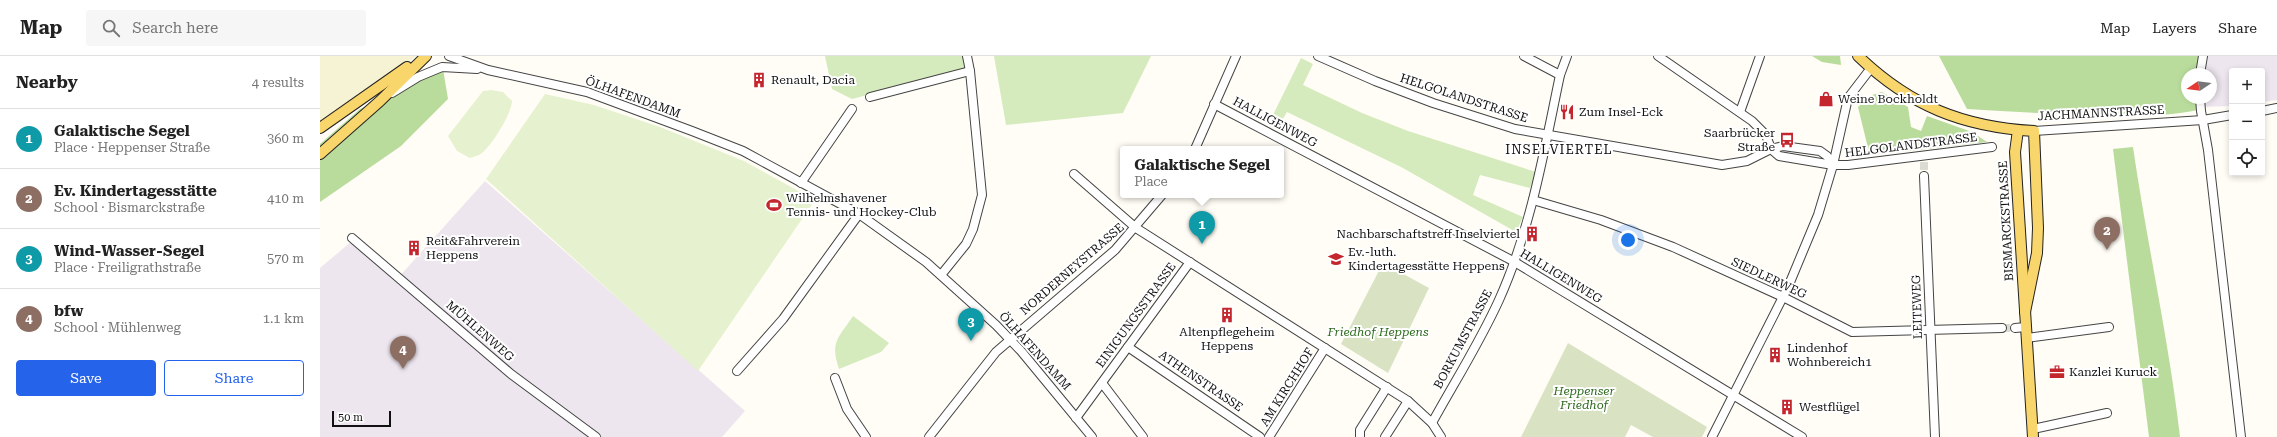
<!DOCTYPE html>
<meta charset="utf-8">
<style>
body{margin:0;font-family:"Roboto Serif",serif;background:#f6f6f6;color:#222}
.controls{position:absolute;right:12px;top:12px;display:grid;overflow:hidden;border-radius:4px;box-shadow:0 2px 6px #0003}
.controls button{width:36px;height:36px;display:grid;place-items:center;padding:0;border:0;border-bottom:1px solid #e0e0e0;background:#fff;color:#222;font:20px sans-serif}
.compass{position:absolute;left:1861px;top:12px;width:36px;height:36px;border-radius:50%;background:#fff;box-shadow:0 2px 6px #0003;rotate:257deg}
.scale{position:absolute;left:12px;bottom:10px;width:59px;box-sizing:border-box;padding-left:4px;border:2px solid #111;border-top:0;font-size:11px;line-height:14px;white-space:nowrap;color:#111;-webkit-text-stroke:3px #fff;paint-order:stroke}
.you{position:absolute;left:1308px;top:184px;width:14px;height:14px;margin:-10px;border:3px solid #fff;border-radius:50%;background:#1a73e8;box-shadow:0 0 0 6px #1a73e833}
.badge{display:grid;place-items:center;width:26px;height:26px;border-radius:50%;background:#2563eb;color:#fff;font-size:13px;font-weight:700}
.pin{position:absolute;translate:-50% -33px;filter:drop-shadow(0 1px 2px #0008)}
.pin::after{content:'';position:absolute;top:21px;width:14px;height:12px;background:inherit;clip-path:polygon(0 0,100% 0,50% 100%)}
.popup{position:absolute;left:800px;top:90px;width:164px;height:52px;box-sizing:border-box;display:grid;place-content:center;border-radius:4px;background:#fff;filter:drop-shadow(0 1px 3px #0005);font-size:13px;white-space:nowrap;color:#767676}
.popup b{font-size:15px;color:#222}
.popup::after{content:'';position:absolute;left:50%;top:100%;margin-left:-8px;border:8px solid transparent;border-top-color:#fff}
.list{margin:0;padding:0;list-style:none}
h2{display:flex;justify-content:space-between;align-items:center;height:52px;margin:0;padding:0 16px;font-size:17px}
h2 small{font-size:13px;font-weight:400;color:#767676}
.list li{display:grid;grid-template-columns:26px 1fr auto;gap:12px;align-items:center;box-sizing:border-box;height:60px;padding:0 16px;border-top:1px solid #e0e0e0}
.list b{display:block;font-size:15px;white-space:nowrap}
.list p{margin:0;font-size:13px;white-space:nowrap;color:#767676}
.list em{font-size:13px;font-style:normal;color:#767676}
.actions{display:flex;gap:8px;padding:12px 16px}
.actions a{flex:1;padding:9px 0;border:1px solid #2563eb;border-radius:4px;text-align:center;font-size:14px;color:#2563eb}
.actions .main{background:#2563eb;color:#fff}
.icon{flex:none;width:22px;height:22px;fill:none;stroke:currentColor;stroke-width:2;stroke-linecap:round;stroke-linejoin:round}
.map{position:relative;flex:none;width:1957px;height:381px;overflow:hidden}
header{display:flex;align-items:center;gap:24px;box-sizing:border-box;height:56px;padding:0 20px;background:#fff;border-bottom:1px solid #e0e0e0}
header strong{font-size:19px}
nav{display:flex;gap:22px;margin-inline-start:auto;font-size:14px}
.search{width:280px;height:36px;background:#f6f6f6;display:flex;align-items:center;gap:10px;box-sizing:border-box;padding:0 14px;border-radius:4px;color:#767676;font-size:15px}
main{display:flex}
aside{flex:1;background:#fff}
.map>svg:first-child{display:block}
</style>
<header>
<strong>Map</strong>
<div class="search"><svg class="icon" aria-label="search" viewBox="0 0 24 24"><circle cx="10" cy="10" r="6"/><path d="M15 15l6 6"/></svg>Search here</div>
<nav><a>Map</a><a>Layers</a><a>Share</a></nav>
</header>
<main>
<aside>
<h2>Nearby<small>4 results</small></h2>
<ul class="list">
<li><span class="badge" style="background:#0f9aa8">1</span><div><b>Galaktische Segel</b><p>Place · Heppenser Straße</p></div><em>360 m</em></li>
<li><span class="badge" style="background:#8d6e63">2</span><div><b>Ev. Kindertagesstätte</b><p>School · Bismarckstraße</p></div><em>410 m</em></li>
<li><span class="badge" style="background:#0f9aa8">3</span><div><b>Wind-Wasser-Segel</b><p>Place · Freiligrathstraße</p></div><em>570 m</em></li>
<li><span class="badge" style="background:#8d6e63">4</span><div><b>bfw</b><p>School · Mühlenweg</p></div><em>1.1 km</em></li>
</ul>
<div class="actions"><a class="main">Save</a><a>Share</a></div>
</aside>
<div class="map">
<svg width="1957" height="381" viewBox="0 0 1957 381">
<rect width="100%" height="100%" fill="#fffdf5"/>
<!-- industrial -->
<g fill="#eee6ef">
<polygon points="1887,0 1957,0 1957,44 1942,46 1942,15 1912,15 1912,50 1883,51 1883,42 1891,42 1891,18 1884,18"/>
<polygon points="165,125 425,355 402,381 0,381 0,212 32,185 78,222"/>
</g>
<!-- farmland -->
<polygon fill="#f6f3d4" points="0,0 97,0 0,65"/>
<!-- green -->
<g fill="#d5ebbd">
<polygon points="505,0 646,0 647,13 532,43 512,33"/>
<polygon points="674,0 831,0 803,57 686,69"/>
<polygon points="981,2 993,8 983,29 1042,57 1088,75 1216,116 1210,132 1160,119 1153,139 1203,161 1196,176 1081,111 967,56 959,69 950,65"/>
<path d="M533 260 569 287 561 296 519 313C510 285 518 283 533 260Z"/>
</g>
<!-- forest -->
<g fill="#b9dc9c">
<polygon points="1492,0 1520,0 1521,9 1502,6"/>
<path d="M1619 0H1882L1879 18H1867V42H1878V54C1845 61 1812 60 1779 59 1735 58 1691 56 1647 53Z"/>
<polygon points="123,13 128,43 81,90 0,146 0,88 40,53"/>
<polygon points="1562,36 1588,51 1591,71 1601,75 1607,60 1652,76 1667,86 1572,97 1549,96 1538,51 1552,39"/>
<path d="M1813 91C1827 188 1849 284 1860 381H1829L1793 93Z"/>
</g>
<!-- cemetery -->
<g fill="#d9e3c4">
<polygon points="1063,207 1109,232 1068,317 1021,288"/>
<polygon points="1248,287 1387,371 1382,381 1333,381 1311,369 1305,381 1201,381"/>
</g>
<!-- pitch -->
<g fill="#e6f2cf">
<path d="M171 34 183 36 192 45C192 57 170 93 159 99 157 100 153 101 150 102L137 95 128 80 163 35Z"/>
<polygon points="225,38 274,49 340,71 424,105 495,144 378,315 166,123"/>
</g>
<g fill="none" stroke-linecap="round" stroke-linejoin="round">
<!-- minor-tunnel -->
<g stroke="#dbdad3" stroke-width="8" stroke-dasharray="8 4" stroke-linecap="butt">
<polyline points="1604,106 1604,120"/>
<polyline points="1682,272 1695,272"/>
</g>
<!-- minor casing -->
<g stroke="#444" stroke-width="10">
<g id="minor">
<polyline points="129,0 168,14 267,36 372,75 423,95 539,158 606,206 676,269 701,295 772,381"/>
<polyline points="998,0 1055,25 1113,47 1195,73 1402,109 1427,105 1451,93 1463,90 1500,95 1507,100 1513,109"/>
<polyline points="1204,0 1240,19"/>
<polyline points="1338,0 1432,65 1446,79 1451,93 1459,100 1513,109 1528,109 1672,91"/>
<polyline points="1880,18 1883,0"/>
<polyline points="72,37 98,21 122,11 157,13"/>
<polyline points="550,41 650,15"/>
<polyline points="1880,42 1881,55 1888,94 1921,381"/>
<polyline points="894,48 1193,205 1482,381"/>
<polyline points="1942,55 1957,52"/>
<polyline points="1420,56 1440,0"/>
<polyline points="1714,75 1883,64 1912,59"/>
<polyline points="875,93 916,0"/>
<polyline points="754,118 816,172 1088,345 1112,367 1121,381"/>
<polyline points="1604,120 1615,381"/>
<polyline points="481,127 532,53"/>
<polyline points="1213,144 1281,164 1353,191 1463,241 1532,276 1682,272"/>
<polyline points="32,182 191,318 276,381"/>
<polyline points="621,219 646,188 653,173 662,139 650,15 647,0"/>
<polyline points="1695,272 1706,271"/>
<polyline points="1706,282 1789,271"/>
<polyline points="808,291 940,381"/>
<polyline points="417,315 463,263 539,158"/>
<polyline points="515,322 527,353 546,381"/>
<polyline points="782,327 823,381"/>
<polyline points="756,362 870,206"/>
<path d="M1112 367C1134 327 1160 286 1179 244 1211 173 1224 95 1240 19L1247 0"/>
<polyline points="1713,373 1787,357"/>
<polyline points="609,381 676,296 795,194 842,139"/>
<polyline points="949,381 1005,292"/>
<polyline points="1040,381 1040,374 1067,331"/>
<polyline points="1065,381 1088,345"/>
<polyline points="1392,381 1468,231 1498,159 1513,109 1528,42 1551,12"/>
</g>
</g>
<!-- major casing -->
<g stroke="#222" stroke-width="12">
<g id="major">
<path d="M1538 0C1590 50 1643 71 1714 75L1718 172 1717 197 1705 256"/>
<polyline points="0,72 87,11"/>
<polyline points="1698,74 1695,96 1713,381"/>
<polyline points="0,98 60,45 106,0"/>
</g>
</g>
<!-- minor -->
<use href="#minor" stroke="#fff" stroke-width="8"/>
<!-- major -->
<use href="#major" stroke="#f9d66b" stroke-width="10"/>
</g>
<!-- icons -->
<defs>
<g id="building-bare" transform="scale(1.2)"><path d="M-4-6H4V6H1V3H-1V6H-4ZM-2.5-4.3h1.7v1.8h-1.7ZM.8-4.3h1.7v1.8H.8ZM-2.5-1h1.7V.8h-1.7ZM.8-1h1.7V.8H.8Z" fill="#c4262e" stroke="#fff" stroke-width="2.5" paint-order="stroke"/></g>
<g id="shop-bare" transform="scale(1.2)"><path d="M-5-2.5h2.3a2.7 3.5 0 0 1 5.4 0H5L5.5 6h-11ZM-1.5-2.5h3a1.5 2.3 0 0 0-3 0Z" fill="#c4262e" stroke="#fff" stroke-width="2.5" paint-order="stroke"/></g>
<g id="restaurant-bare" transform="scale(1.2)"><path d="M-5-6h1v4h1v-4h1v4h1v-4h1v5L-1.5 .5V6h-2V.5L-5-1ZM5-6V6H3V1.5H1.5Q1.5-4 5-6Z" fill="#c4262e" stroke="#fff" stroke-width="2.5" paint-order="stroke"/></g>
<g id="bus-bare" transform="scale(1.2)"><path d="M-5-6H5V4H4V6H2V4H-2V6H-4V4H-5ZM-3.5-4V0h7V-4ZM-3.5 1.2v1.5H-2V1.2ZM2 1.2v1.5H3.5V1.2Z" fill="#c4262e" stroke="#fff" stroke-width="2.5" paint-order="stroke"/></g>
<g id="stadium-bare" transform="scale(1.2)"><path d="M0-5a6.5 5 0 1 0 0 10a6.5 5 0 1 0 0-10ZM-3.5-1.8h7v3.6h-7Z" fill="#c4262e" stroke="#fff" stroke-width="2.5" paint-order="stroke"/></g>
<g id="school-bare" transform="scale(1.2)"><path d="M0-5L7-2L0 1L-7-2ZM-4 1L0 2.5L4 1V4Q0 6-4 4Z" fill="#c4262e" stroke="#fff" stroke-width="2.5" paint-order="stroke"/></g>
<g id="office-bare" transform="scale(1.2)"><path d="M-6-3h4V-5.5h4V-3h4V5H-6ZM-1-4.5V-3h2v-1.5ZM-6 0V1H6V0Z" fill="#c4262e" stroke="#fff" stroke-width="2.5" paint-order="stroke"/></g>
</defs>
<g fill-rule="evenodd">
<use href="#building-bare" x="439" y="24"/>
<use href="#shop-bare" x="1506" y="43"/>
<use href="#restaurant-bare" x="1247" y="56"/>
<use href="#bus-bare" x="1467" y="84"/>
<use href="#stadium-bare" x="454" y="149"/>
<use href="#building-bare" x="1212" y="178"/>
<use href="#building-bare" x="94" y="192"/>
<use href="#school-bare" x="1016" y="203"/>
<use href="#building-bare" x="907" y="259"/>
<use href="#building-bare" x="1455" y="299"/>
<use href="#office-bare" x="1737" y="316"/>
<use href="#building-bare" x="1467" y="351"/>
</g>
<g text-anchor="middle" stroke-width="4" stroke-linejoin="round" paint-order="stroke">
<!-- poi labels -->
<g font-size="12" fill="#111" stroke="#fff" text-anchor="start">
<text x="451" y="28">Renault, Dacia</text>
<text x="1518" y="47">Weine Bockholdt</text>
<text x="1259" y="60">Zum Insel-Eck</text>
<text x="1455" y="81" text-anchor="end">Saarbrücker<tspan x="1455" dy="14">Straße</tspan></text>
<text x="466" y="146">Wilhelmshavener<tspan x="466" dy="14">Tennis- und Hockey-Club</tspan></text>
<text x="1200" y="182" text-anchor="end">Nachbarschaftstreff Inselviertel</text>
<text x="106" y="189">Reit&amp;Fahrverein<tspan x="106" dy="14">Heppens</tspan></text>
<text x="1028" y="200">Ev.-luth.<tspan x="1028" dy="14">Kindertagesstätte Heppens</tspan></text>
<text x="907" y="280" text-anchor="middle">Altenpflegeheim<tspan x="907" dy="14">Heppens</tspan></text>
<text x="1467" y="296">Lindenhof<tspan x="1467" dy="14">Wohnbereich1</tspan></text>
<text x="1749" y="320">Kanzlei Kuruck</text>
<text x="1479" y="355">Westflügel</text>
</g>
<!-- street labels -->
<g font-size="12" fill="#111" stroke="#fff">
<text transform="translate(313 41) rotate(20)" y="4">ÖLHAFENDAMM</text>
<text transform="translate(1144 42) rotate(18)" y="4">HELGOLANDSTRASSE</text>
<text transform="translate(1781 57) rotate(-3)" y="4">JACHMANNSTRASSE</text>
<text transform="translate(955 66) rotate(28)" y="4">HALLIGENWEG</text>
<text transform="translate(1591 89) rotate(-7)" y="4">HELGOLANDSTRASSE</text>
<text transform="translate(1686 165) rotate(-93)" y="4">BISMARCKSTRASSE</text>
<text transform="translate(752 213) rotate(-41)" y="4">NORDERNEYSTRASSE</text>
<text transform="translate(1241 220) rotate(31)" y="4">HALLIGENWEG</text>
<text transform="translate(1449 222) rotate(25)" y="4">SIEDLERWEG</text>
<text transform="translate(1597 251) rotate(-92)" y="4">LEITEWEG</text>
<text transform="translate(816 259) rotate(-54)" y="4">EINIGUNGSSTRASSE</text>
<text transform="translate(160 275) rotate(41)" y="4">MÜHLENWEG</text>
<text transform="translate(1143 283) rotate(-62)" y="4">BORKUMSTRASSE</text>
<text transform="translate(715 295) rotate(48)" y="4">ÖLHAFENDAMM</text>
<text transform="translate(881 325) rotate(34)" y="4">ATHENSTRASSE</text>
<text transform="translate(967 331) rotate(-58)" y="4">AM KIRCHHOF</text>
</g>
<!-- park labels -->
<g font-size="12" font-style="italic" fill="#2f6b1f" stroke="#fff">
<text x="1058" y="280">Friedhof Heppens</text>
<text x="1264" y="339">Heppenser<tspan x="1264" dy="14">Friedhof</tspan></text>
</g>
<!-- neighbourhood labels -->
<g font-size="13" letter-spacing="1" fill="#111" stroke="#fff">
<text x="1239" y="98">INSELVIERTEL</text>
</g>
</g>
</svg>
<div class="controls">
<button>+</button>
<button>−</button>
<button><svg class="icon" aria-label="locate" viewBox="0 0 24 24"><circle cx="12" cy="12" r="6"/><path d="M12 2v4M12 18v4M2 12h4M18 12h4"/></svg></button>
</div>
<svg class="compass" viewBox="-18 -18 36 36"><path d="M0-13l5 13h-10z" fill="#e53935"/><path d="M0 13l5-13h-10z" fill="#767676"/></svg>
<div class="scale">50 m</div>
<div class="you"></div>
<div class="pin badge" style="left:882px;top:188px;background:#0f9aa8">1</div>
<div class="popup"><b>Galaktische Segel</b>Place</div>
<div class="pin badge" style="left:1787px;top:194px;background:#8d6e63">2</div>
<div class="pin badge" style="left:651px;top:285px;background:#0f9aa8">3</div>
<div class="pin badge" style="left:83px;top:313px;background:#8d6e63">4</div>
</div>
</main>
